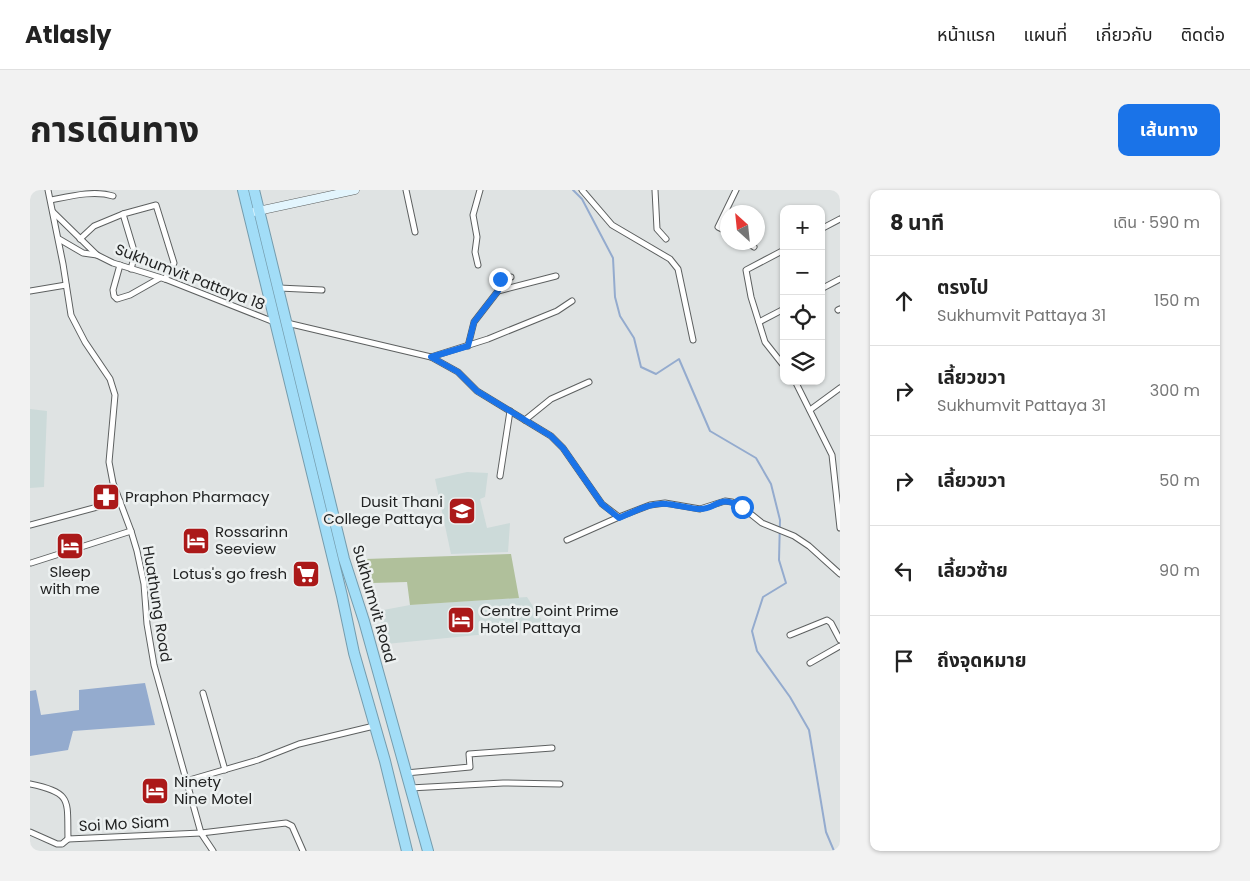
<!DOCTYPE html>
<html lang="th">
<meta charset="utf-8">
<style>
body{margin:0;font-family:Poppins,"Noto Sans Thai",sans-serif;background:#f2f2f2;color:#222}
.controls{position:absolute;right:15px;top:15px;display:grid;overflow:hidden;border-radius:10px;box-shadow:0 1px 4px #0004}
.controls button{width:45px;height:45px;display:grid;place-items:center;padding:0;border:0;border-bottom:1px solid #e0e0e0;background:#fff;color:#222;font:25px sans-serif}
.compass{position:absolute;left:690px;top:15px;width:45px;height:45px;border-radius:50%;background:#fff;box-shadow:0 1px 4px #0004;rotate:333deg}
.stop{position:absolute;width:15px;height:15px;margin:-11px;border:4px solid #1a73e8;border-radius:50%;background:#fff}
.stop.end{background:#1a73e8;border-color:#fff;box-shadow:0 1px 5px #0008}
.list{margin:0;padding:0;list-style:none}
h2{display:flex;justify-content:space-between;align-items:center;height:65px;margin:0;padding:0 20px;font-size:21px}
h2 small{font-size:16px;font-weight:400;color:#767676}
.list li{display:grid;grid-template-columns:32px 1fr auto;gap:15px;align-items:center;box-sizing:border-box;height:90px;padding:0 20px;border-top:1px solid #e0e0e0}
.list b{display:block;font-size:19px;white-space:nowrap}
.list p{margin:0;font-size:16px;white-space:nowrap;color:#767676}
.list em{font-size:16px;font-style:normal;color:#767676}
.icon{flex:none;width:28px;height:28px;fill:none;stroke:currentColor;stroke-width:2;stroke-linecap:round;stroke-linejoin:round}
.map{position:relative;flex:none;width:810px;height:661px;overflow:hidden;border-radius:10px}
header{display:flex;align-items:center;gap:30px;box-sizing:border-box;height:70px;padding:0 25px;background:#fff;border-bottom:1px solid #e0e0e0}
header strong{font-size:24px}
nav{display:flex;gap:28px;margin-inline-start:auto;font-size:18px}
.intro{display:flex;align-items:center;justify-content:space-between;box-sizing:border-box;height:120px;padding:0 30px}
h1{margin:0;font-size:35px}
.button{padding:12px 22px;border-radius:10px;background:#1a73e8;color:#fff;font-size:18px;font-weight:700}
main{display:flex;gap:30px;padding:0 30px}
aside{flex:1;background:#fff;border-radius:10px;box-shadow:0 1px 4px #0004}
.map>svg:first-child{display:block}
</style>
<header>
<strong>Atlasly</strong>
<nav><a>หน้าแรก</a><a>แผนที่</a><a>เกี่ยวกับ</a><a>ติดต่อ</a></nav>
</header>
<div class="intro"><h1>การเดินทาง</h1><a class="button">เส้นทาง</a></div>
<main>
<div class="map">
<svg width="810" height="661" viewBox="0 0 810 661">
<rect width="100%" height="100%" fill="#dfe3e3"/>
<!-- built -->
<g fill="#ccdad9">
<polygon points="0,219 17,221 14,297 0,298"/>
<polygon points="437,282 458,283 455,307 450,309 457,338 480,333 478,362 421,364 405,289"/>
<polygon points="497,407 517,438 356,454 348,421 380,415"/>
</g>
<!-- green -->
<polygon fill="#b0c09b" points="481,364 489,408 380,415 377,392 342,393 336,369"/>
<!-- water -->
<polygon fill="#94abce" points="115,493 125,535 43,541 38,560 0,566 0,501 6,500 11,525 49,520 49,500"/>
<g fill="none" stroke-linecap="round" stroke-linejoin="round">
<!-- stream -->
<polyline stroke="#94abce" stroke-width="2" points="543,0 552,9 583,68 585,107 590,126 604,148 611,177 626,184 649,169 680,241 726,268 741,294 750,330 749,370 756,393 733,407 722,441 727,461 760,507 779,540 796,642 804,661"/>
<!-- street casing -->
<g stroke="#5d6060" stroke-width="7">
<g id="street">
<polyline points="18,0 33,74 41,125 55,152 80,189 85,205 79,272 83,293 101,341 107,361 114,394 117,434 124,475 171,643 183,661"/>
<polyline points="376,0 385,42"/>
<polyline points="552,0 582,35 640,69 648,79 663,150"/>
<polyline points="625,0 627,39 636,49"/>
<path d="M21 10C41 6 64 0 83 6"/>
<polyline points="23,22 67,65 83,73 135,89 244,132"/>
<polyline points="791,39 810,29"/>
<polyline points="698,42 688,37 706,0"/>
<polyline points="29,49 53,63 67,65"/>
<polyline points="50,49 64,36 93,24"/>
<polyline points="716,52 724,57"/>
<polyline points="754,60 716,80 721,107 735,152 754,176"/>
<polyline points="90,75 83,100 84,106 87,109 100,105 130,88"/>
<polyline points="448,75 445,62 447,47 443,25 450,0"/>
<polyline points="101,79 105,64 93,24 126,15 144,73 135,89"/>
<polyline points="249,98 292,100"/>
<polyline points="791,99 810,89"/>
<polyline points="0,101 36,95"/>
<polyline points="468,101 471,89 481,87"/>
<polyline points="808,120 810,119"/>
<polyline points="729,132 754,119"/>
<polyline points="257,133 401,167 428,182 447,201 521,246 533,258 572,314 589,327 620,315 635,313 670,319 695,311 702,312 712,317 732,333 764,346 779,356 810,384"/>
<polyline points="438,156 444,132 468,101 526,86"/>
<polyline points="401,167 458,149 527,121 542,111"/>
<polyline points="765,191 802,265 810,338"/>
<polyline points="780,220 810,198"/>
<polyline points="495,230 521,209 559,192"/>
<polyline points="470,286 480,221"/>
<polyline points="0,335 90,311"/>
<polyline points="537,350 589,327"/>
<polyline points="1,373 101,341"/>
<polyline points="760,445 797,430 801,433 810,450"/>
<polyline points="780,473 810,456"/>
<polyline points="173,503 195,580"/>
<polyline points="376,583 440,577 439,564 522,558"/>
<polyline points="156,591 228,570 269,554 344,536"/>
<path d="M0 594C43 603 37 610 38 649L171 643 256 633 262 636 273 661"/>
<polyline points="380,598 473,593 530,594"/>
<polyline points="0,642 27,654 32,654 38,649"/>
</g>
</g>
<!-- secondary casing -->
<g stroke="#5d6060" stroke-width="9">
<polyline id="secondary" points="219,23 325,0"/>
</g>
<!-- highway casing -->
<g stroke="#759cad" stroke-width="12">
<g id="highway">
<polyline points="213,0 312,406 324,463 355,571 377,661"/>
<polyline points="224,0 314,369 334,431 398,661"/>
</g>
</g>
<!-- street -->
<use href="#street" stroke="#fff" stroke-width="5"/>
<!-- secondary -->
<use href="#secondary" stroke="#e3f5fd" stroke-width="8"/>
<!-- highway -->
<use href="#highway" stroke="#a2ddf7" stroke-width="10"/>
</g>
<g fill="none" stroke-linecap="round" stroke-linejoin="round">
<!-- route -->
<path stroke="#1a73e8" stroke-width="6" d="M470 89 468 101 444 132 438 156 401 167 428 182 447 201 521 246 533 258 572 314 589 328C604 322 621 312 637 314 648 315 658 318 668 319 689 320 686 303 712 317"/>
</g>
<!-- icons -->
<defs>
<g id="pharmacy-square" transform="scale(1.4375)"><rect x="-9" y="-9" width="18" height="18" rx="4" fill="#ab1919" stroke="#ecf0f0"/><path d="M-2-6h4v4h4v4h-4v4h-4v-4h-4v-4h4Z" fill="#fff"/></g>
<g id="university-square" transform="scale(1.4375)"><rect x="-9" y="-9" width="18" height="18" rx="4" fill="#ab1919" stroke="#ecf0f0"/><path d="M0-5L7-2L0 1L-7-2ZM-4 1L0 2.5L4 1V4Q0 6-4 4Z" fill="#fff"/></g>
<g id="hotel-square" transform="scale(1.4375)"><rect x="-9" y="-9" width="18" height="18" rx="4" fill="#ab1919" stroke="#ecf0f0"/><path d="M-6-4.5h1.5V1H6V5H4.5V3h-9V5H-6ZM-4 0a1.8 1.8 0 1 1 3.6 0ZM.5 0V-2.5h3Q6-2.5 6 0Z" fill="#fff"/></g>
<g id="supermarket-square" transform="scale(1.4375)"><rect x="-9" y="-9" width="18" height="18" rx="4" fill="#ab1919" stroke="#ecf0f0"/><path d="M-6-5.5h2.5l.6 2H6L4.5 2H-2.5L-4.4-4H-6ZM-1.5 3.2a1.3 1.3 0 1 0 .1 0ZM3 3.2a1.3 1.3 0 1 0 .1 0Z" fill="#fff"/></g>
</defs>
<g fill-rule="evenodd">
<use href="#pharmacy-square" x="76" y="307"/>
<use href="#university-square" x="432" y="321"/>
<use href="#hotel-square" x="166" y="351"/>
<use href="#hotel-square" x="40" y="356"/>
<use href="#supermarket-square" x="276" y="384"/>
<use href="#hotel-square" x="431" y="430"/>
<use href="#hotel-square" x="125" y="601"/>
</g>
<g text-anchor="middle" stroke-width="5" stroke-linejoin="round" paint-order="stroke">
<!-- street labels -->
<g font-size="15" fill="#222323" stroke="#ecf0f0">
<text transform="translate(160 87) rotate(21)" y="5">Sukhumvit Pattaya 18</text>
<text transform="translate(127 414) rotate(81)" y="5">Huathung Road</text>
<text transform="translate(344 414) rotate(74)" y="5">Sukhumvit Road</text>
<text transform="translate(94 634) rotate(-3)" y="5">Soi Mo Siam</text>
</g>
<!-- poi labels -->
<g font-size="15" fill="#222323" stroke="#ecf0f0" text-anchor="start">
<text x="95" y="312">Praphon Pharmacy</text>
<text x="413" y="317" text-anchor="end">Dusit Thani<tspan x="413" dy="17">College Pattaya</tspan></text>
<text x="185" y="347">Rossarinn<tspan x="185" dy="17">Seeview</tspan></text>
<text x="40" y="387" text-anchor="middle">Sleep<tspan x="40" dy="17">with me</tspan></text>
<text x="257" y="389" text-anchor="end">Lotus's go fresh</text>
<text x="450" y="426">Centre Point Prime<tspan x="450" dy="17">Hotel Pattaya</tspan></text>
<text x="144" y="597">Ninety<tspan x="144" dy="17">Nine Motel</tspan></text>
</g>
</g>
</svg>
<div class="controls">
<button>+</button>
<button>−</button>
<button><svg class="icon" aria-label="locate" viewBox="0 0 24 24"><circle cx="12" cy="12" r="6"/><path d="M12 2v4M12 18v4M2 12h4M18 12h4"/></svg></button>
<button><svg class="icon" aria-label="layers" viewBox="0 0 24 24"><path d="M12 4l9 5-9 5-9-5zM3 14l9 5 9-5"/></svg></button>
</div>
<svg class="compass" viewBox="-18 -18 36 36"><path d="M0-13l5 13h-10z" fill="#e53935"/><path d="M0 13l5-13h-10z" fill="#767676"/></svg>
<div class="stop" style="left:712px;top:317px"></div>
<div class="stop end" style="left:470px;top:89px"></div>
</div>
<aside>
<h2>8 นาที<small>เดิน · 590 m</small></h2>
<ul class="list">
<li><svg class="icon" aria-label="ahead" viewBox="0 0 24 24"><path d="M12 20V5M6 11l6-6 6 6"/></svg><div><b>ตรงไป</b><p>Sukhumvit Pattaya 31</p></div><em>150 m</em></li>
<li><svg class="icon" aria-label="right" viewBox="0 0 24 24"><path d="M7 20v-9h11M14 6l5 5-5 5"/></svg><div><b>เลี้ยวขวา</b><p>Sukhumvit Pattaya 31</p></div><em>300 m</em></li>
<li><svg class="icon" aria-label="right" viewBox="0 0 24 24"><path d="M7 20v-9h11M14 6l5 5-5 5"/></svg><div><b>เลี้ยวขวา</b></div><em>50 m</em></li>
<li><svg class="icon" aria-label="left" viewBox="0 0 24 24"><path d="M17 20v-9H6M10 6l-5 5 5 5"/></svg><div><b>เลี้ยวซ้าย</b></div><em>90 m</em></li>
<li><svg class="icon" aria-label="arrive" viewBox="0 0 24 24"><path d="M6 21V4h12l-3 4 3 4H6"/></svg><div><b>ถึงจุดหมาย</b></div></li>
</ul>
</aside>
</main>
